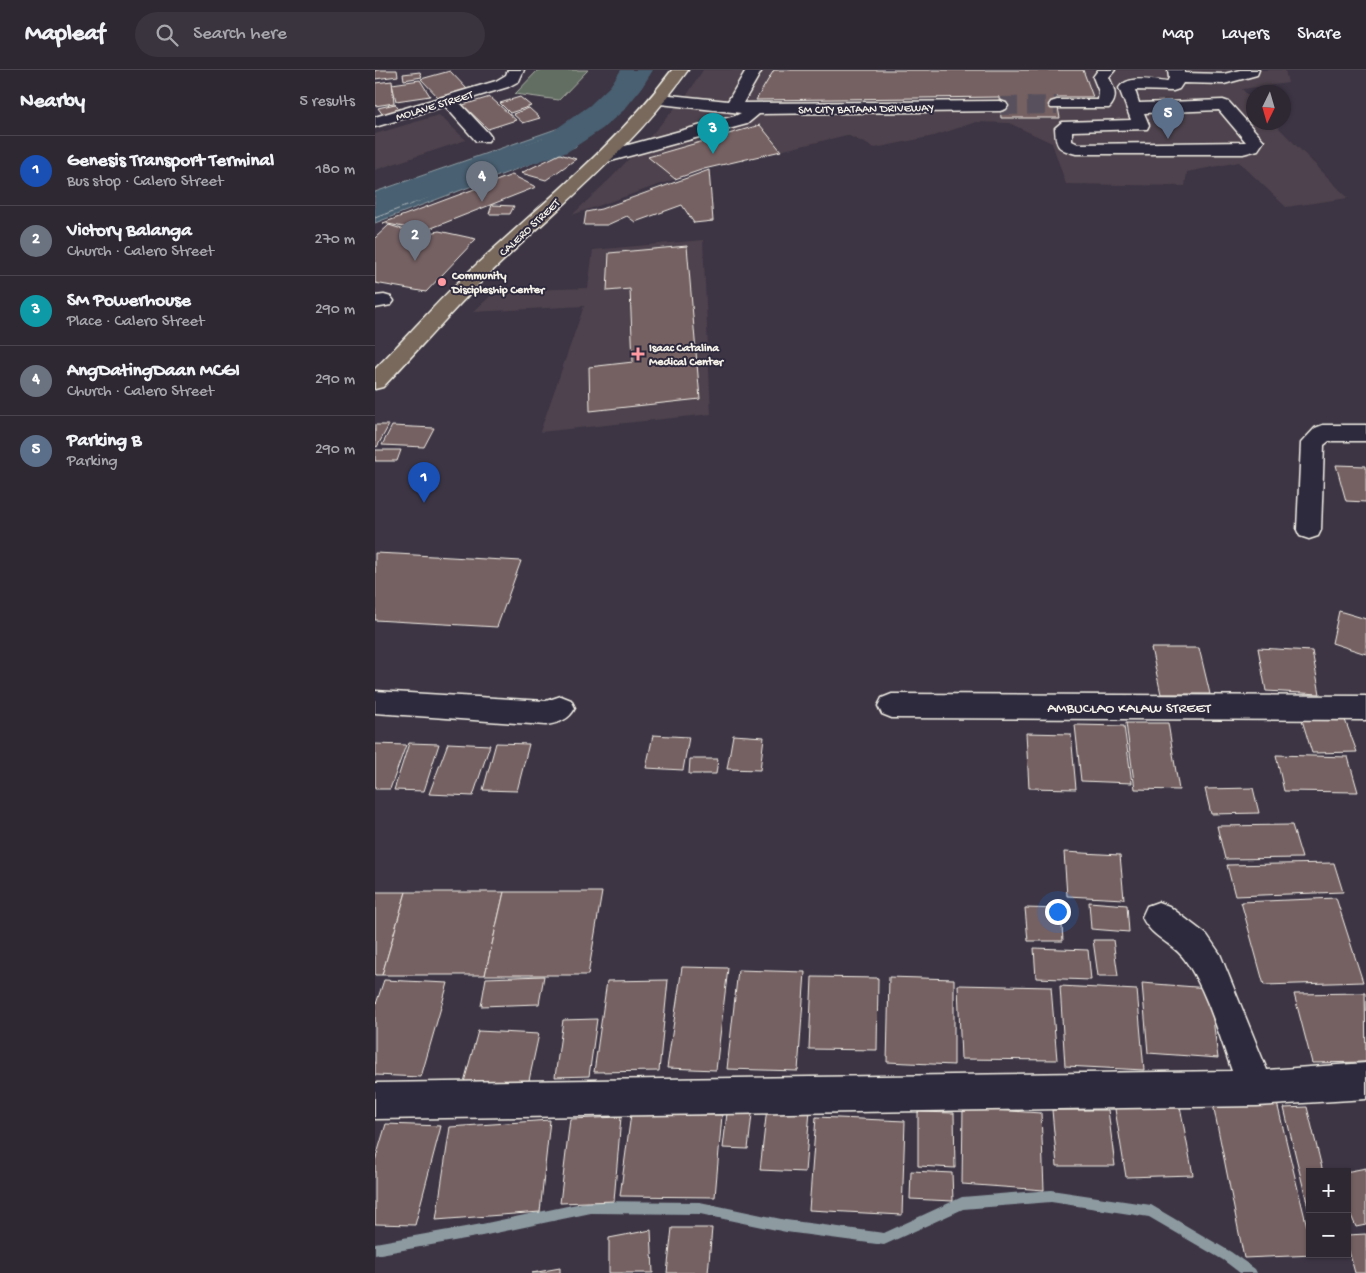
<!DOCTYPE html>
<meta charset="utf-8">
<style>
body{margin:0;font-family:"Gochi Hand",sans-serif;background:#3a343f;color:#f1f3f6}
.controls{position:absolute;right:15px;bottom:15px;display:grid;overflow:hidden;border-radius:0px;box-shadow:0 1px 4px #0004}
.controls button{width:45px;height:45px;display:grid;place-items:center;padding:0;border:0;border-bottom:1px solid #49444e;background:#2e2833;color:#f1f3f6;font:25px sans-serif}
.compass{position:absolute;left:871px;top:15px;width:45px;height:45px;border-radius:50%;background:#2e2833;box-shadow:0 1px 4px #0004;rotate:185deg}
.you{position:absolute;left:682px;top:841px;width:18px;height:18px;margin:-12px;border:4px solid #fff;border-radius:50%;background:#1a73e8;box-shadow:0 0 0 8px #1a73e833}
.badge{display:grid;place-items:center;width:32px;height:32px;border-radius:50%;background:#d6ab8b;color:#fff;font-size:16px;font-weight:700}
.pin{position:absolute;translate:-50% -41px;filter:drop-shadow(0 1px 2px #0008)}
.pin::after{content:'';position:absolute;top:26px;width:18px;height:15px;background:inherit;clip-path:polygon(0 0,100% 0,50% 100%)}
.list{margin:0;padding:0;list-style:none}
h2{display:flex;justify-content:space-between;align-items:center;height:65px;margin:0;padding:0 20px;font-size:21px}
h2 small{font-size:16px;font-weight:400;color:#a7a6ac}
.list li{display:grid;grid-template-columns:32px 1fr auto;gap:15px;align-items:center;box-sizing:border-box;height:70px;padding:0 20px;border-top:1px solid #49444e}
.list b{display:block;font-size:19px;white-space:nowrap}
.list p{margin:0;font-size:16px;white-space:nowrap;color:#a7a6ac}
.list em{font-size:16px;font-style:normal;color:#a7a6ac}
.icon{flex:none;width:28px;height:28px;fill:none;stroke:currentColor;stroke-width:2;stroke-linecap:round;stroke-linejoin:round}
.map{position:relative;flex:none;width:991px;height:1203px;overflow:hidden}
header{display:flex;align-items:center;gap:30px;box-sizing:border-box;height:70px;padding:0 25px;background:#2e2833;border-bottom:1px solid #49444e}
header strong{font-size:24px}
nav{display:flex;gap:28px;margin-inline-start:auto;font-size:18px}
.search{width:350px;height:45px;background:#3a343f;display:flex;align-items:center;gap:12px;box-sizing:border-box;padding:0 18px;border-radius:28px;color:#a7a6ac;font-size:19px}
main{display:flex}
aside{flex:1;background:#2e2833}
.map>svg:first-child{display:block}
</style>
<header>
<strong>Mapleaf</strong>
<div class="search"><svg class="icon" aria-label="search" viewBox="0 0 24 24"><circle cx="10" cy="10" r="6"/><path d="M15 15l6 6"/></svg>Search here</div>
<nav><a>Map</a><a>Layers</a><a>Share</a></nav>
</header>
<main>
<aside>
<h2>Nearby<small>5 results</small></h2>
<ul class="list">
<li><span class="badge" style="background:#1a4fb4">1</span><div><b>Genesis Transport Terminal</b><p>Bus stop · Calero Street</p></div><em>180 m</em></li>
<li><span class="badge" style="background:#6b7280">2</span><div><b>Victory Balanga</b><p>Church · Calero Street</p></div><em>270 m</em></li>
<li><span class="badge" style="background:#0f9aa8">3</span><div><b>SM Powerhouse</b><p>Place · Calero Street</p></div><em>290 m</em></li>
<li><span class="badge" style="background:#6b7280">4</span><div><b>AngDatingDaan MCGI</b><p>Church · Calero Street</p></div><em>290 m</em></li>
<li><span class="badge" style="background:#5c6f8a">5</span><div><b>Parking B</b><p>Parking</p></div><em>290 m</em></li>
</ul>
</aside>
<div class="map">
<svg width="991" height="1203" viewBox="0 0 991 1203">
<rect width="100%" height="100%" fill="#3d3544"/>
<filter id="ink" filterUnits="userSpaceOnUse"><feTurbulence type="fractalNoise" baseFrequency=".02" numOctaves="2"/><feDisplacementMap in="SourceGraphic" scale="10" xChannelSelector="R" yChannelSelector="G"/><feConvolveMatrix kernelMatrix="1 2 1 2 8 2 1 2 1" color-interpolation-filters="sRGB"/></filter>
<g filter="url(#ink)">
<!-- built -->
<g fill="#4e424d">
<polygon points="328,0 910,0 913,13 867,19 878,31 878,52 899,53 973,128 911,137 864,92 812,102 810,116 691,114 677,73 634,53 601,52 559,66 500,78 472,65 329,99 197,145 237,107 278,63 314,22"/>
<polygon points="64,45 91,70 0,100 0,64"/>
<polygon points="328,170 336,344 165,362 209,236 98,242 121,221 213,218 218,180"/>
</g>
<!-- green -->
<polygon fill="#626e62" stroke="#abb0a5" points="163,0 213,0 184,30 140,24"/>
<!-- water -->
<polygon fill="#486172" stroke="#8d9ba1" points="184,58 202,76 0,153 0,122"/>
<g fill="none" stroke-linecap="round" stroke-linejoin="round">
<!-- shore -->
<g stroke="#afb7b9" stroke-width="1">
<polyline points="0,126 182,64 191,72 189,75 0,148"/>
<polyline points="0,132 44,119 47,121 45,124 0,141"/>
</g>
<!-- stream -->
<polygon fill="#8d9ba1" fill-rule="evenodd" points="676,1120 776,1135 856,1182 880,1199 882,1203 865,1203 848,1190 774,1147 676,1132 588,1139 509,1175 411,1162 325,1144 216,1143 107,1166 0,1185 0,1173 107,1154 216,1131 325,1132 411,1150 509,1163 587,1127"/>
<!-- river -->
<polygon fill="#486172" fill-rule="evenodd" points="246,0 278,0 266,19 249,40 227,59 192,82 0,146 0,123 168,68 214,36 235,16"/>
</g>
<!-- building -->
<g fill="#756062" stroke="#f4f1e8">
<polygon points="0,0 22,0 23,6 0,9"/>
<polygon points="399,0 708,0 718,27 681,27 685,48 626,48 624,27 381,30"/>
<polygon points="75,1 93,20 64,28 46,9"/>
<polygon points="45,2 47,7 29,10 28,4"/>
<polygon points="45,10 55,26 21,31 17,14"/>
<polygon points="17,11 19,33 0,36 0,13"/>
<polygon points="115,27 141,50 113,59 88,35"/>
<polygon points="145,27 156,36 135,43 125,33"/>
<polygon points="20,34 25,41 8,45 3,38"/>
<polygon points="154,38 165,48 148,53 138,44"/>
<polygon points="385,55 406,81 329,99 300,109 273,87"/>
<polygon points="185,84 201,89 171,110 146,103"/>
<polygon points="334,100 338,151 319,153 307,135 260,152 252,146 232,155 209,155 211,142 226,139"/>
<polygon points="137,105 161,117 49,161 8,153"/>
<polygon points="117,135 139,136 135,144 114,144"/>
<polygon points="14,155 46,165 64,161 101,169 51,222 0,213 0,168"/>
<polygon points="312,176 325,329 215,341 214,297 258,292 255,219 232,221 234,183"/>
<polygon points="0,355 14,355 2,377 0,376"/>
<polygon points="17,356 59,358 49,377 7,375"/>
<polygon points="0,380 26,380 22,391 0,391"/>
<polygon points="961,395 991,396 991,432 971,431"/>
<polygon points="0,483 22,484 146,491 122,557 0,550"/>
<polygon points="964,541 991,549 991,584 957,573"/>
<polygon points="776,578 824,578 835,624 786,624"/>
<polygon points="883,578 937,581 945,624 891,621"/>
<polygon points="927,650 970,650 982,682 937,683"/>
<polygon points="751,653 793,653 804,720 760,719"/>
<polygon points="700,655 749,656 757,713 706,711"/>
<polygon points="651,663 696,664 701,719 654,718"/>
<polygon points="278,665 314,667 308,700 271,698"/>
<polygon points="358,665 389,667 385,700 352,699"/>
<polygon points="34,673 64,674 49,721 19,720"/>
<polygon points="73,673 115,675 98,726 54,724"/>
<polygon points="121,673 154,674 142,721 108,720"/>
<polygon points="0,674 31,675 15,719 0,719"/>
<polygon points="901,685 973,687 983,722 909,721"/>
<polygon points="315,689 343,689 341,704 314,704"/>
<polygon points="878,718 884,743 836,744 830,719"/>
<polygon points="917,755 927,788 850,789 842,756"/>
<polygon points="689,782 745,785 749,829 692,826"/>
<polygon points="959,793 968,822 860,826 852,795"/>
<polygon points="0,822 31,822 7,905 0,905"/>
<polygon points="31,822 129,822 110,905 7,905"/>
<polygon points="129,822 227,822 213,905 110,905"/>
<polygon points="961,828 988,912 889,915 866,832"/>
<polygon points="714,832 752,835 754,862 716,859"/>
<polygon points="650,838 686,839 688,871 653,871"/>
<polygon points="718,870 738,870 743,906 723,906"/>
<polygon points="659,878 713,880 716,910 661,908"/>
<polygon points="307,897 353,898 341,1000 292,998"/>
<polygon points="363,900 430,902 423,1001 352,999"/>
<polygon points="169,906 164,934 106,936 111,908"/>
<polygon points="437,907 503,908 502,980 434,979"/>
<polygon points="514,907 579,909 579,995 512,992"/>
<polygon points="9,910 73,913 46,1007 0,1005 0,937"/>
<polygon points="293,910 284,1001 219,1002 232,911"/>
<polygon points="767,913 834,918 843,988 773,983"/>
<polygon points="583,915 676,917 682,990 586,989"/>
<polygon points="685,916 762,920 769,1000 690,996"/>
<polygon points="990,923 991,992 937,993 919,924"/>
<polygon points="222,949 214,1006 180,1007 188,950"/>
<polygon points="103,961 164,964 153,1015 89,1012"/>
<polygon points="804,1031 818,1105 751,1107 739,1033"/>
<polygon points="902,1033 935,1169 935,1184 939,1185 869,1188 838,1034"/>
<polygon points="932,1037 948,1102 935,1102 935,1145 909,1038"/>
<polygon points="392,1038 435,1040 430,1102 385,1100"/>
<polygon points="588,1038 666,1043 669,1120 587,1114"/>
<polygon points="677,1040 733,1040 740,1096 682,1096"/>
<polygon points="543,1042 579,1043 580,1098 543,1096"/>
<polygon points="352,1043 377,1044 373,1079 348,1078"/>
<polygon points="256,1044 347,1045 340,1127 245,1126"/>
<polygon points="246,1047 239,1131 185,1133 195,1049"/>
<polygon points="441,1047 530,1051 527,1145 434,1140"/>
<polygon points="175,1050 165,1142 61,1150 75,1057"/>
<polygon points="11,1054 66,1056 40,1155 0,1154 0,1091"/>
<polygon points="991,1098 991,1155 981,1157 972,1136 972,1102 970,1102"/>
<polygon points="536,1101 577,1103 578,1131 535,1129"/>
<polygon points="297,1158 337,1158 333,1203 292,1203"/>
<polygon points="276,1160 278,1203 234,1203 234,1168"/>
<polygon points="991,1164 991,1203 980,1203 972,1174 972,1165"/>
<polygon points="185,1198 185,1203 157,1203"/>
</g>
<g fill="none" stroke-linecap="round" stroke-linejoin="round">
<!-- minor-tunnel -->
<polyline stroke="#58515d" stroke-width="18" stroke-dasharray="18 9" stroke-linecap="butt" points="625,36 682,35"/>
<!-- minor casing -->
<g stroke="#f4f1e8" stroke-width="3">
<g id="minor">
<polygon points="133,0 149,0 144,11 133,17 84,32 113,63 116,67 113,71 101,71 70,36 0,57 0,47 121,11 131,5"/>
<polygon points="371,0 387,0 368,33 625,31 631,33 633,36 631,39 625,41 384,44 372,54 236,91 230,92 224,91 221,87 224,83 360,46 366,43 285,34 279,32 277,29 279,26 285,24 353,31"/>
<path d="M723 0H740L734 7C739 19 744 28 734 38H676L674 35 676 32 682 30H723L724 22 718 7Z"/>
<path d="M793 0H809V3L849 4 865 0H884L882 5 849 14 808 13 804 19 798 21 760 20 764 33 848 30 854 32 889 71 883 80 868 84H701C682 79 681 77 680 58L687 52 756 50 744 18C754 4 778 11 792 12L794 8ZM844 40 871 72 703 74 697 71V61L772 59 774 55 769 43Z"/>
<polygon points="9,225 16,227 19,231 16,235 0,238 0,226"/>
<polygon points="948,355 991,355 991,371 954,371 949,375 946,460 943,466 934,469 925,466 922,460 926,373 940,358"/>
<path d="M0 621 171 631 186 626 196 630 200 638C194 650 184 653 171 655L0 643Z"/>
<polygon points="517,624 991,626 991,650 517,648 507,644 503,636 507,628"/>
<path d="M783 832 794 836 832 865 845 884 892 1000 991 993V1029L882 1036 0 1049V1013L857 1001C844 965 832 921 810 890 798 872 777 869 767 847L772 836Z"/>
</g>
</g>
<!-- major casing -->
<g stroke="#f4f1e8" stroke-width="3">
<path id="major" d="M297 0H313C257 80 181 139 112 206 76 242 43 280 8 317L0 319V299C34 265 65 228 101 195 169 132 241 75 297 0Z"/>
</g>
<!-- minor -->
<use href="#minor" fill="#2f2a3d" fill-rule="evenodd"/>
<!-- major -->
<use href="#major" fill="#78695c" fill-rule="evenodd"/>
</g>
</g>
<!-- markers -->
<g fill="#ff9aa2" stroke="#2f2a3d" stroke-width="2">
<circle cx="67" cy="212" r="5"/>
<path d="M260.5 276.5h5v5h5v5h-5v5h-5v-5h-5v-5h5z"/>
</g>
<g text-anchor="middle" stroke-width="4" stroke-linejoin="round" paint-order="stroke">
<!-- far-street labels -->
<g font-size="12" fill="#f4f1e8" stroke="#2f2a3d">
<text transform="translate(59 35) rotate(-17)" y="4">MOLAVE STREET</text>
<text transform="translate(491 38) rotate(-1)" y="4">SM CITY BATAAN DRIVEWAY</text>
<text transform="translate(154 157) rotate(-43)" y="4">CALERO STREET</text>
</g>
<!-- far-poi labels -->
<g font-size="12" font-weight="bold" fill="#f4f1e8" stroke="#2f2a3d" text-anchor="start">
<text x="77" y="209">Community<tspan x="77" dy="14">Discipleship Center</tspan></text>
<text x="274" y="281">Isaac Catalina<tspan x="274" dy="14">Medical Center</tspan></text>
</g>
<!-- street labels -->
<g font-size="15" fill="#f4f1e8" stroke="#2f2a3d">
<text x="754" y="642">AMBUCLAO KALAW STREET</text>
</g>
</g>
</svg>
<div class="controls">
<button>+</button>
<button>−</button>
</div>
<svg class="compass" viewBox="-18 -18 36 36"><path d="M0-13l5 13h-10z" fill="#e53935"/><path d="M0 13l5-13h-10z" fill="#a7a6ac"/></svg>
<div class="you"></div>
<div class="pin badge" style="left:49px;top:433px;background:#1a4fb4">1</div>
<div class="pin badge" style="left:40px;top:191px;background:#6b7280">2</div>
<div class="pin badge" style="left:338px;top:84px;background:#0f9aa8">3</div>
<div class="pin badge" style="left:107px;top:132px;background:#6b7280">4</div>
<div class="pin badge" style="left:793px;top:69px;background:#5c6f8a">5</div>
</div>
</main>
